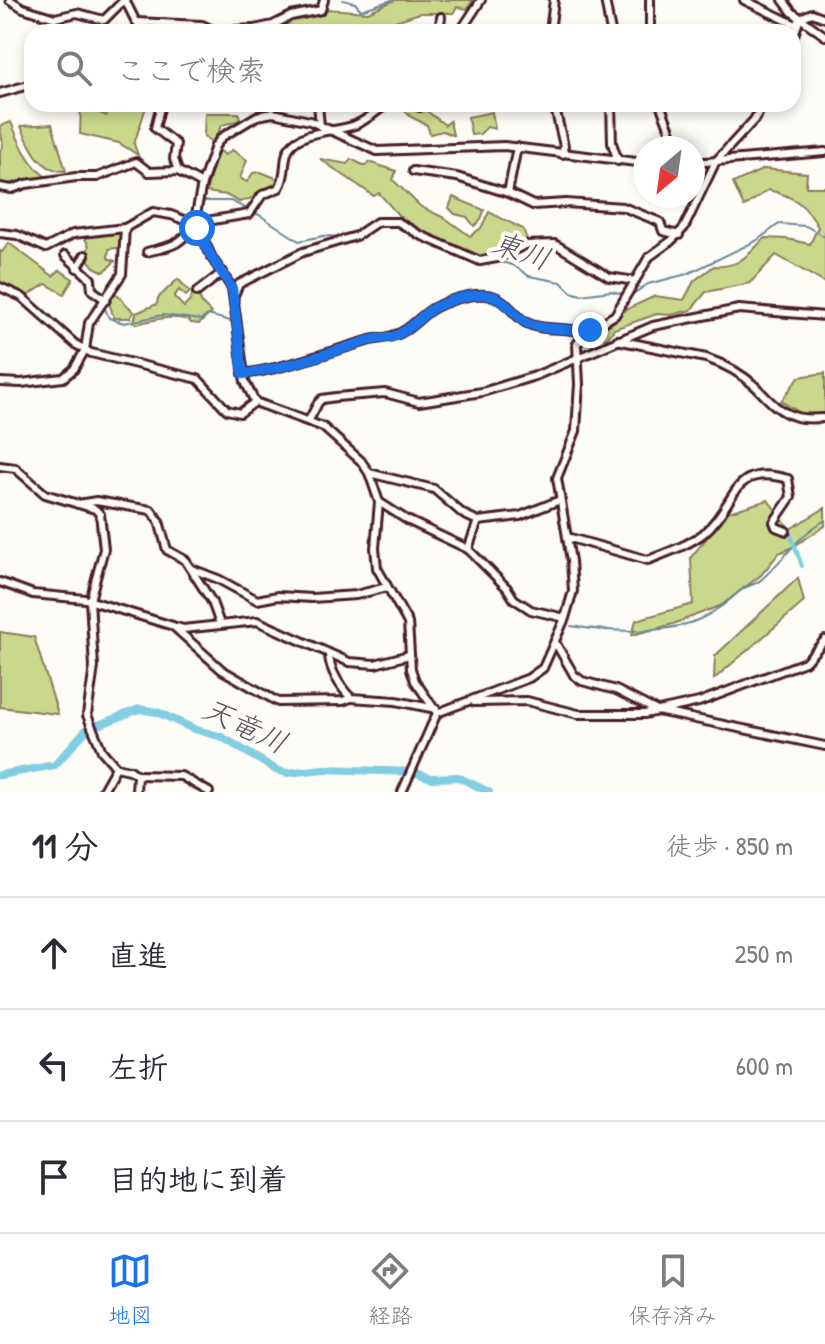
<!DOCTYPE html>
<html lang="ja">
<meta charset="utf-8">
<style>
body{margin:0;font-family:"Patrick Hand","Klee One",sans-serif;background:#f2f2f3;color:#2b2b33}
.compass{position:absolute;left:633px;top:136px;width:72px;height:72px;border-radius:50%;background:#fff;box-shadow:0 4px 12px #0003;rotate:209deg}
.stop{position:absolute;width:24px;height:24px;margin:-18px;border:6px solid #1a73e8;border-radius:50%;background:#fff}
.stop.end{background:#1a73e8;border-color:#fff;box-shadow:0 2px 8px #0008}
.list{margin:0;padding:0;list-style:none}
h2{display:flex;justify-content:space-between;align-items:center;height:104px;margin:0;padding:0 32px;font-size:34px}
h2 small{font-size:26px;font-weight:400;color:#7c7c81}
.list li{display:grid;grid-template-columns:52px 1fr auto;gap:24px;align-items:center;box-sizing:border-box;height:112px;padding:0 32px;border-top:2px solid #e1e1e2}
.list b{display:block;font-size:30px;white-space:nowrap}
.list em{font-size:26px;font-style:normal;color:#7c7c81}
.icon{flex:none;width:44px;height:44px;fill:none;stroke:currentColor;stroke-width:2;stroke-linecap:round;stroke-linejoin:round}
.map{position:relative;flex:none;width:825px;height:792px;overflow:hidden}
.search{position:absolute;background:#fff;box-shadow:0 4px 12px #0003;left:24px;right:24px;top:24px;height:88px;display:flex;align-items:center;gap:20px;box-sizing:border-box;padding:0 28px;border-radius:24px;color:#7c7c81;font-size:30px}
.sheet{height:440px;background:#fff}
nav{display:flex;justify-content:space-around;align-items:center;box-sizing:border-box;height:112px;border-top:2px solid #e1e1e2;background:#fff;font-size:22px;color:#7c7c81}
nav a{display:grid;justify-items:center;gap:4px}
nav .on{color:#1a73e8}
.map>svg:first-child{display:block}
</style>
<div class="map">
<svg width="825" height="792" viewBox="0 0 825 792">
<rect width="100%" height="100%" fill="#fdfcf7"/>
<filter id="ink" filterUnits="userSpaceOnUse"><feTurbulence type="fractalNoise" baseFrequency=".0125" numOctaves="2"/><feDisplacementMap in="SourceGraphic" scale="16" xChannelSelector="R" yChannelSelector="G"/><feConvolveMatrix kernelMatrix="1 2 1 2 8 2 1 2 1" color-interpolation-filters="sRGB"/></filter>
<g filter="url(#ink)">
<!-- green -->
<g fill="#cad88c" stroke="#8a7c5c" stroke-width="2">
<polygon points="395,0 473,0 467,9 457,7 453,13 420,13 364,31 282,26 279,22 326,12 326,9 368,12"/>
<polygon points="81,104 106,116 112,104 147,104 134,144 138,155 119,143 80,134"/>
<polygon points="410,104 423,108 445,125 450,121 453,135 443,131 430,134 427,125 411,117 404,110"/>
<polygon points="492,112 495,129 487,127 480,134 471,135 468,117"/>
<polygon points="205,113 239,113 240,120 222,125 212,143 204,136"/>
<path d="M11 122C19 142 29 166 48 178 31 179 16 185 0 183V150L3 146 0 126Z"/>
<path d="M52 124 66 171C40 172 30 147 21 126Z"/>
<path d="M218 149 225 155 232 150 247 160 240 178 247 182 253 173 261 172 281 180 277 187C264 192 254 199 239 202L226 195 206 192Z"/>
<polygon points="320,159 347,164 351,159 365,166 369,162 396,171 393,180 421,207 445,218 470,236 481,228 489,212 523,229 528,242 505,257 484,258 444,251 400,217 379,193 374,196"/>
<path d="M764 169 807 173 806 187H825V283L776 255 750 283 706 292 691 310 671 315 657 314 614 329 607 339 600 337 599 329 627 309 655 296 684 300 694 281 714 266C740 268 748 254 765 238L787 239 810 244 818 227C806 205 794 196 768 190L744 207 733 183Z"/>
<polygon points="453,197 484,210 481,220 474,226 467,217 455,214 449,208"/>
<polygon points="123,231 125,247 109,249 108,258 115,261 104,272 94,267 86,257 89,246 84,237 87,233"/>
<polygon points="9,243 53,276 60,270 73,279 64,294 46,284 27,296 15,288 0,285 0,251 2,252"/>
<path d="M178 279 190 292 186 296 179 290 174 297 184 307 190 301 193 292 198 294 202 304 211 313 199 324 191 323 189 320C171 315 156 319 137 324L134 322 136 313 157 304 158 298Z"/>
<polygon points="115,293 134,312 130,318 114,318 109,303"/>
<polygon points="825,373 825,417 802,414 781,401 799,377"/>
<polygon points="768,500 790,529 825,508 825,526 791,548 779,553 761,575 722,605 673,624 632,635 636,620 693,604 691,557 728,512"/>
<polygon points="798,578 804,602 714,679 715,656"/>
<polygon points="0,632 34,637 58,714 0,707"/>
</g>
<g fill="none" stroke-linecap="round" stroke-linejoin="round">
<!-- stream -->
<g stroke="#6b8798" stroke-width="2">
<polyline points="343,0 355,3 361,10 392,0"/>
<polyline points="203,201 231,201 261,216 299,241 323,236 345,237"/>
<path d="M361 229C389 207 401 223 427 235"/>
<polyline points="496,261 513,265 529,276 561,282 571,292 581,295 611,291 623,294"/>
<polyline points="630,296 648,284 687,274 756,241 779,224 806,226 825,237"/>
<polyline points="103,304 109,318 124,323 163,315 201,320 208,315 234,322"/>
<path d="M571 626C608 632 665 635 700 619 716 612 728 601 741 590 747 585 756 585 762 579 784 559 799 535 825 520"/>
</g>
<!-- canal -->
<polyline stroke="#81cde1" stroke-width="4" points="789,530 802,566"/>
<!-- river -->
<polyline stroke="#81cde1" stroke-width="8" points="0,775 55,765 86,730 139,709 157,712 194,729 222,737 276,770 287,773 324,769 413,772 431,778 458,777 489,792"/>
<!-- minor casing -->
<g stroke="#4a1f2b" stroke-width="12">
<g id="minor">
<polyline points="10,0 23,8 55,18 77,13 104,20 124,0"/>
<polyline points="125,0 136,22 151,32"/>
<polyline points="605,0 611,32"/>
<polyline points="650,0 650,32"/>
<polyline points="744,0 796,25"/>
<polyline points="783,0 792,12 825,36"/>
<polyline points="136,22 202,25 215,31 254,29 273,25 291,16 321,10 324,0"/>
<polyline points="279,32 280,32"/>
<polyline points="439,32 441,17"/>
<polyline points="460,32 481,0"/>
<polyline points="550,32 554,0"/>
<polyline points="793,38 800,18 812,13 825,18"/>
<polyline points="0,93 32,84"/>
<polyline points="161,104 155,128 176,144 174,159 178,171"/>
<polyline points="318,104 320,126"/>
<polyline points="415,104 420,107 424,104"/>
<polyline points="554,104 564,146 562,154"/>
<polyline points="611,104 612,143 618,161"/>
<polyline points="660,104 677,148"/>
<polyline points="693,163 825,152"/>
<polyline points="413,171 457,177 508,193 533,205 566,203 623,207 660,222 663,231 679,235"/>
<polyline points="0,187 12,189 26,184 76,177 97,177 136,162 149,172 178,171 202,184"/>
<polyline points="508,193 517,147"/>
<path d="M196 218 207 221 249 214 262 195 279 188C288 174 282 157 290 147 302 130 337 132 355 125 367 120 377 111 387 104"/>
<path d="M0 233 17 235 46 248 73 234 125 228 153 212 171 215 197 225C175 247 175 245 147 252"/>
<polyline points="65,255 91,279 92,290 106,300"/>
<polyline points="77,268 85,255"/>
<polyline points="0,287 22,297 75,344 91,353 198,379 227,410 240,413 255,402"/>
<polyline points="197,292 223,272"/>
<polyline points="234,295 239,284 303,252 356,236 377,222 398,222 420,235 480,261 497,258 525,245 555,244 609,277 635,281"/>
<path d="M617 340 706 358C724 364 741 373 755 386 767 398 777 411 794 416 803 420 815 418 825 418"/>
<path d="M243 374C287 368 325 353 367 341 375 338 384 339 392 336 409 332 418 318 432 309 446 301 470 293 486 295 506 297 510 312 525 322 542 332 567 326 586 333"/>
<polyline points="0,382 21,383 63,378 74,369 85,350 89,323 122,274 125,228"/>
<polyline points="309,420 318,403 322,399 336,397 385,393 419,402 482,392 535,376 653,326 688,319 739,309 825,316"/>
<polyline points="0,466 15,468 45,494 95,509 100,514 104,549 90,600 94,667 87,715 102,751 116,767 130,770 137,775 136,792"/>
<polyline points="369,473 434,489 463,514 478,521 520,516 560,500"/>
<polyline points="379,502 407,520 468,549 507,588 514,599 531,610 565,618"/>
<polyline points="78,504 96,501 151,510 159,521 167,550 185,560 212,602 220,624"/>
<path d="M567 537 648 560C666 553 689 545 704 533 738 504 730 462 788 479L791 497 774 522 776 527 786 531"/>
<polyline points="468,549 478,521"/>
<polyline points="192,569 218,579 257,600 278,596 312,598 356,595 387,587"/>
<polyline points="0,582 33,594 85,599 173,626 222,670 278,702 343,701 351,698"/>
<polyline points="176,627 183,629 257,621 349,662 375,664 409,655"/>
<polyline points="555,642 574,675 582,681 616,690 657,711 825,746"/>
<path d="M329 654C329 669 340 687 351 698L396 701 436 709"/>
<polyline points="474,702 527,701 578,714 645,714 699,702 805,662 825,640"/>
<polyline points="437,713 529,678 543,668 565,618 573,591 571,561 557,478 576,431 579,384 577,344 586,333 615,315 649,257 671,241 684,228 716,161 754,120 763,104"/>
<polyline points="137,775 181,776 209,792"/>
<polyline points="102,792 116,767"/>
<polyline points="402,792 437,713 415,681 411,669 408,623 377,568 375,548 379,502 369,473 361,461 323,427 255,402 245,382 232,288 212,258 197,225 196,214 202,184 215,146 222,137 257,116 273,113 310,121 377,151 504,146 645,163"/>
</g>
</g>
<!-- minor -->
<use href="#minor" stroke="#fdfcf7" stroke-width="6"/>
</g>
</g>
<g fill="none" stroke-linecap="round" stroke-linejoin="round" filter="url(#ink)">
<!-- route -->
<path stroke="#1a73e8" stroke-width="10" d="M197 228 212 258 232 288 243 374C287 368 326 354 367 341 375 338 384 339 392 337 409 332 418 318 432 309 446 301 470 293 486 295 506 297 510 312 525 322 542 332 567 326 586 333L590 330"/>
</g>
<g text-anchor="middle" stroke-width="8" stroke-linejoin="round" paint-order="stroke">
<!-- water labels -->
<g font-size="30" font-style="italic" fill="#5a5362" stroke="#fdfcf7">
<text transform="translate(521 251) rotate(19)" y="10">東川</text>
<text transform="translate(245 726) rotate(25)" y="10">天竜川</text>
</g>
</g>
</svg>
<svg class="compass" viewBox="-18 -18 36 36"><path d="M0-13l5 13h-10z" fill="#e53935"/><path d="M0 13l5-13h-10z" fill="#7c7c81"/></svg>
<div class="stop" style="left:197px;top:228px"></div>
<div class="stop end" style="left:590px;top:330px"></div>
<div class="search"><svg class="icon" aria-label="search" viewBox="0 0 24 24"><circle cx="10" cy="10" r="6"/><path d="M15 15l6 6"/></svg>ここで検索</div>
</div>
<section class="sheet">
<h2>11 分<small>徒歩 · 850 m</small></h2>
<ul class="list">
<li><svg class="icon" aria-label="ahead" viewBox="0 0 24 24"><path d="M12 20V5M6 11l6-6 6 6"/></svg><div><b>直進</b></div><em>250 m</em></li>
<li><svg class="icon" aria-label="left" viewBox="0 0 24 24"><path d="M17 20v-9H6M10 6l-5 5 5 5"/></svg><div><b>左折</b></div><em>600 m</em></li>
<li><svg class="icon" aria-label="arrive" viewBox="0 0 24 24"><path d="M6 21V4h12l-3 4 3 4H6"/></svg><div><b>目的地に到着</b></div></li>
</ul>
</section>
<nav>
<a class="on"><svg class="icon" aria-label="map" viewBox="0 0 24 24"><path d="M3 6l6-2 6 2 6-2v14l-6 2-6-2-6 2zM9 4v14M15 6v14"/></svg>地図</a>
<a><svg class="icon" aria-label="directions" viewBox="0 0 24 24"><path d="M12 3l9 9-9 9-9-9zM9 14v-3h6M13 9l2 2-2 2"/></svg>経路</a>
<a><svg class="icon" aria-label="saved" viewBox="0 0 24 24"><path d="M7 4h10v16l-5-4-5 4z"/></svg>保存済み</a>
</nav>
